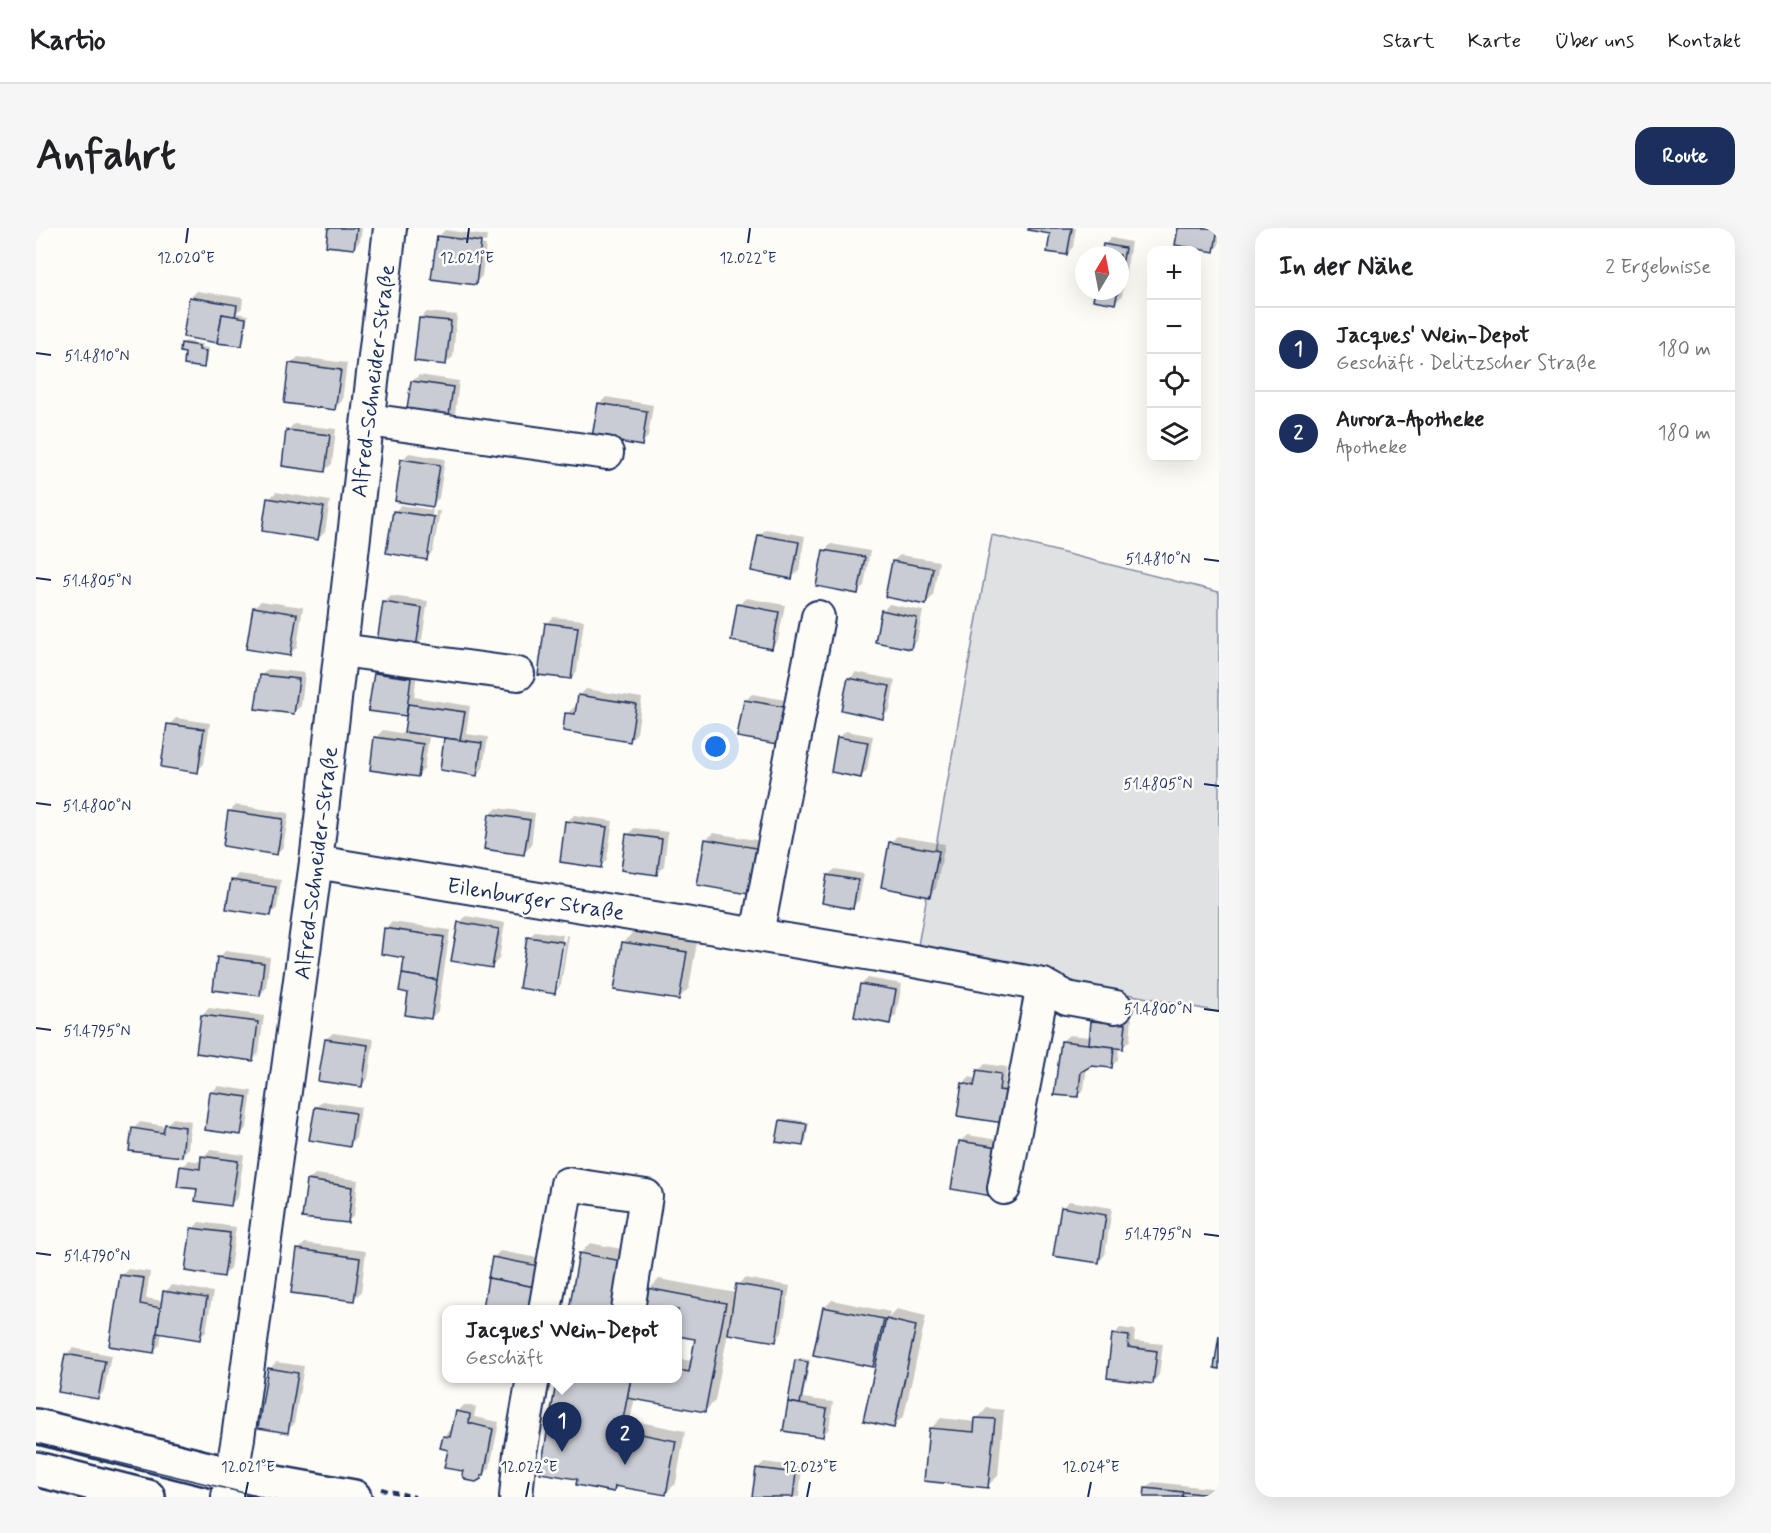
<!DOCTYPE html>
<html lang="de">
<meta charset="utf-8">
<style>
body{margin:0;font-family:Mynerve,sans-serif;background:#f6f6f6;color:#202124}
.controls{position:absolute;right:18px;top:18px;display:grid;overflow:hidden;border-radius:12px;box-shadow:0 6px 24px #0002}
.controls button{width:54px;height:54px;display:grid;place-items:center;padding:0;border:0;border-bottom:2px solid #e0e0e0;background:#fff;color:#202124;font:30px sans-serif}
.compass{position:absolute;left:1039px;top:18px;width:54px;height:54px;border-radius:50%;background:#fff;box-shadow:0 6px 24px #0002;rotate:10deg}
.you{position:absolute;left:680px;top:519px;width:21px;height:21px;margin:-15px;border:4px solid #fff;border-radius:50%;background:#1a73e8;box-shadow:0 0 0 9px #1a73e833}
.badge{display:grid;place-items:center;width:39px;height:39px;border-radius:50%;background:#1b2f5e;color:#fff;font-size:20px;font-weight:700}
.pin{position:absolute;translate:-50% -50px;filter:drop-shadow(0 2px 3px #0008)}
.pin::after{content:'';position:absolute;top:32px;width:21px;height:18px;background:inherit;clip-path:polygon(0 0,100% 0,50% 100%)}
.popup{position:absolute;left:406px;top:1077px;width:240px;height:78px;box-sizing:border-box;display:grid;place-content:center;border-radius:12px;background:#fff;filter:drop-shadow(0 2px 4px #0005);font-size:20px;white-space:nowrap;color:#757577}
.popup b{font-size:22px;color:#202124}
.popup::after{content:'';position:absolute;left:50%;top:100%;margin-left:-12px;border:12px solid transparent;border-top-color:#fff}
.list{margin:0;padding:0;list-style:none}
h2{display:flex;justify-content:space-between;align-items:center;height:78px;margin:0;padding:0 24px;font-size:26px}
h2 small{font-size:20px;font-weight:400;color:#757577}
.list li{display:grid;grid-template-columns:39px 1fr auto;gap:18px;align-items:center;box-sizing:border-box;height:84px;padding:0 24px;border-top:2px solid #e0e0e0}
.list b{display:block;font-size:22px;white-space:nowrap}
.list p{margin:0;font-size:20px;white-space:nowrap;color:#757577}
.list em{font-size:20px;font-style:normal;color:#757577}
.icon{flex:none;width:33px;height:33px;fill:none;stroke:currentColor;stroke-width:2;stroke-linecap:round;stroke-linejoin:round}
.map{position:relative;flex:none;width:1183px;height:1269px;overflow:hidden;border-radius:18px}
header{display:flex;align-items:center;gap:36px;box-sizing:border-box;height:84px;padding:0 30px;background:#fff;border-bottom:2px solid #e0e0e0}
header strong{font-size:28px}
nav{display:flex;gap:33px;margin-inline-start:auto;font-size:21px}
.intro{display:flex;align-items:center;justify-content:space-between;box-sizing:border-box;height:144px;padding:0 36px}
h1{margin:0;font-size:42px}
.button{padding:15px 27px;border-radius:18px;background:#1b2f5e;color:#fff;font-size:21px;font-weight:700}
main{display:flex;gap:36px;padding:0 36px}
aside{flex:1;background:#fff;border-radius:18px;box-shadow:0 6px 24px #0002}
.map>svg:first-child{display:block}
</style>
<header>
<strong>Kartio</strong>
<nav><a>Start</a><a>Karte</a><a>Über uns</a><a>Kontakt</a></nav>
</header>
<div class="intro"><h1>Anfahrt</h1><a class="button">Route</a></div>
<main>
<div class="map">
<svg width="1183" height="1269" viewBox="0 0 1183 1269">
<rect width="100%" height="100%" fill="#fdfcf7"/>
<filter id="ink" filterUnits="userSpaceOnUse"><feTurbulence type="fractalNoise" baseFrequency=".0167" numOctaves="2"/><feDisplacementMap in="SourceGraphic" scale="12" xChannelSelector="R" yChannelSelector="G"/><feConvolveMatrix kernelMatrix="1 2 1 2 8 2 1 2 1" color-interpolation-filters="sRGB"/></filter>
<g filter="url(#ink)">
<!-- green -->
<polygon fill="#e0e1e3" stroke="#7e88a0" stroke-width="1.5" points="956,307 1183,364 1183,784 949,738 881,723"/>
<!-- shadow -->
<g fill="#0003">
<polygon points="293,0 326,0 324,13 318,20"/>
<polygon points="987,0 1040,0 1037,19 1031,26 1016,5"/>
<polygon points="1144,0 1183,0 1183,17 1177,23"/>
<polygon points="409,2 451,8 450,14 406,8 406,11 450,17 446,48 439,55 402,9"/>
<polygon points="1075,10 1095,14 1086,68 1079,75 1060,63 1084,63 1084,27 1066,27 1068,17"/>
<polygon points="161,63 207,70 206,80 200,85 212,87 208,114 205,117 154,70"/>
<polygon points="391,84 421,87 417,129 410,135 384,90"/>
<polygon points="149,113 166,116 165,119 173,120 170,135 167,138 151,123 146,116"/>
<polygon points="262,129 311,135 306,173 299,180 255,136"/>
<polygon points="383,147 423,153 419,186 412,193 376,154"/>
<polygon points="570,169 617,177 612,209 605,216 563,176"/>
<polygon points="258,196 300,201 296,236 289,242 251,203"/>
<polygon points="373,225 409,231 403,270 396,277 367,231"/>
<polygon points="240,264 294,273 289,304 282,311 233,271"/>
<polygon points="365,277 397,282 391,324 394,324 400,283 404,283 397,323 391,330 358,284"/>
<polygon points="730,301 769,308 763,343 756,349 723,307"/>
<polygon points="795,316 834,323 828,358 821,364 789,322"/>
<polygon points="864,327 903,333 897,368 890,375 857,333"/>
<polygon points="355,368 392,373 386,411 380,418 348,375"/>
<polygon points="710,370 749,377 742,412 736,419 703,377"/>
<polygon points="225,373 267,379 261,419 254,426 218,380"/>
<polygon points="853,376 887,383 881,413 874,420 847,383"/>
<polygon points="517,389 548,392 541,443 535,450 511,395"/>
<polygon points="346,439 381,444 378,469 434,478 430,506 452,509 447,540 440,547 405,541 410,509 383,505 382,508 393,509 388,541 382,547 335,541 340,509 347,502 369,506 372,487 334,481 339,446"/>
<polygon points="232,441 269,445 265,478 258,484 225,448"/>
<polygon points="820,444 859,452 854,482 847,489 813,451"/>
<polygon points="550,461 606,470 601,505 594,512 531,486 538,479 541,479 543,468"/>
<polygon points="716,466 755,473 742,515 709,473"/>
<polygon points="140,490 174,495 168,536 161,543 133,497"/>
<polygon points="810,503 837,508 831,542 825,549 803,509"/>
<polygon points="200,577 253,585 247,619 241,626 193,584"/>
<polygon points="461,580 499,585 495,618 488,625 454,587"/>
<polygon points="538,587 577,593 571,631 565,638 531,594"/>
<polygon points="598,600 632,604 628,638 621,645 592,607"/>
<polygon points="677,605 726,613 719,657 712,664 670,612"/>
<polygon points="861,608 909,616 900,660 894,667 855,614"/>
<polygon points="799,641 828,646 823,672 816,679 792,647"/>
<polygon points="203,646 245,652 241,680 234,687 197,653"/>
<polygon points="430,688 469,695 463,731 456,738 424,695"/>
<polygon points="356,694 414,702 402,783 395,790 374,764 370,728 350,700"/>
<polygon points="500,703 527,707 519,759 522,759 530,707 533,708 525,757 519,764 493,709"/>
<polygon points="597,704 661,714 653,760 643,770 587,715"/>
<polygon points="189,723 234,729 230,760 224,767 183,730"/>
<polygon points="832,750 866,756 860,787 853,794 825,757"/>
<polygon points="173,780 228,788 223,825 216,832 166,787"/>
<polygon points="1063,787 1096,790 1094,812 1087,819 1083,818 1082,832 1075,838 1055,837 1051,839 1048,861 1041,868 1026,813 1033,807 1055,809 1056,793"/>
<polygon points="297,805 338,811 332,851 325,858 290,811"/>
<polygon points="949,836 971,839 969,855 985,858 922,887 927,856 934,849 941,851 942,843"/>
<polygon points="182,858 216,863 211,899 205,906 175,865"/>
<polygon points="287,873 325,879 320,910 313,917 280,879"/>
<polygon points="137,890 155,893 152,921 145,928 97,901 104,894 129,898"/>
<polygon points="748,890 773,894 770,914 767,917 745,893"/>
<polygon points="931,907 975,914 967,960 925,913"/>
<polygon points="174,922 208,927 202,969 195,976 163,960 146,939 152,932 166,934 167,929"/>
<polygon points="279,946 322,952 318,987 311,994 272,953"/>
<polygon points="1033,973 1076,980 1069,1027 1062,1034 1026,980"/>
<polygon points="163,994 200,999 194,1041 188,1047 157,1001"/>
<polygon points="269,1015 330,1023 325,1064 318,1071 262,1022"/>
<polygon points="554,1015 596,1023 585,1082 544,1026"/>
<polygon points="464,1023 508,1031 498,1082 457,1030"/>
<polygon points="92,1041 114,1044 110,1070 127,1073 129,1064 136,1057 177,1064 170,1104 164,1110 126,1104 124,1117 117,1123 86,1047"/>
<polygon points="708,1050 754,1058 746,1105 739,1112 692,1104 679,1173 669,1183 599,1170 594,1192 649,1203 640,1255 630,1265 583,1257 578,1262 542,1250 522,1150 642,1150 642,1131 657,1133 661,1110 643,1107 642,1114 642,1082 613,1061 623,1051 700,1065 702,1057"/>
<polygon points="796,1072 854,1084 852,1090 861,1081 890,1088 868,1188 857,1198 842,1133 837,1138 779,1126 789,1079"/>
<polygon points="1084,1100 1099,1102 1098,1113 1127,1116 1123,1147 1117,1154 1078,1107"/>
<polygon points="37,1120 75,1127 68,1163 62,1170 30,1126"/>
<polygon points="764,1130 774,1132 767,1170 797,1174 793,1201 786,1208 753,1175 755,1173 761,1133"/>
<polygon points="240,1134 268,1138 258,1196 251,1203 234,1141"/>
<polygon points="428,1177 440,1179 438,1189 463,1194 454,1240 444,1250 429,1242 414,1221 408,1208 415,1202 417,1202 421,1184"/>
<polygon points="951,1180 968,1182 962,1248 951,1258 894,1201 905,1190 940,1194 941,1191"/>
<polygon points="728,1234 766,1239 763,1269 718,1269 721,1241"/>
<polygon points="1117,1254 1183,1261 1183,1269 1109,1269 1110,1261"/>
</g>
<!-- building -->
<g fill="#c9ccd3" stroke="#1b2f5e" stroke-width="1.5">
<polygon points="292,0 321,0 318,21 290,18"/>
<polygon points="993,0 1036,0 1031,27 1011,24 1014,6 992,2"/>
<polygon points="1142,0 1182,0 1178,24 1139,17"/>
<polygon points="401,8 445,14 440,57 395,51"/>
<polygon points="1067,16 1089,20 1084,49 1084,27 1065,27"/>
<polygon points="1059,63 1082,63 1079,76 1057,72"/>
<polygon points="153,69 201,77 199,89 186,86 181,115 147,109"/>
<polygon points="186,86 210,90 206,118 181,115"/>
<polygon points="383,90 415,93 410,137 378,133"/>
<polygon points="145,115 163,118 163,122 170,123 168,140 148,137 149,125 144,124"/>
<polygon points="253,135 305,142 299,182 248,175"/>
<polygon points="375,153 417,159 412,194 370,188"/>
<polygon points="562,175 611,183 606,218 556,209"/>
<polygon points="250,202 294,207 289,244 246,238"/>
<polygon points="365,231 404,237 397,279 359,273"/>
<polygon points="231,270 288,279 282,312 226,303"/>
<polygon points="357,283 398,289 391,332 350,325"/>
<polygon points="722,307 763,314 756,351 715,343"/>
<polygon points="787,322 829,329 822,366 780,358"/>
<polygon points="856,333 897,340 890,377 849,369"/>
<polygon points="347,374 386,380 380,420 341,414"/>
<polygon points="701,376 743,384 736,421 695,413"/>
<polygon points="217,379 261,386 254,428 210,421"/>
<polygon points="845,382 881,390 875,421 839,414"/>
<polygon points="509,395 542,399 535,451 502,447"/>
<polygon points="338,445 375,450 370,488 332,483"/>
<polygon points="224,447 263,451 258,486 219,481"/>
<polygon points="812,450 854,458 847,491 805,482"/>
<polygon points="542,467 600,476 594,514 527,503 529,485 539,486"/>
<polygon points="708,472 749,479 742,516 701,509"/>
<polygon points="372,476 429,484 424,512 368,504"/>
<polygon points="131,496 168,501 162,545 125,539"/>
<polygon points="338,509 387,516 382,549 334,542"/>
<polygon points="801,509 832,514 825,550 795,544"/>
<polygon points="408,510 446,515 441,548 404,542"/>
<polygon points="192,583 247,591 241,627 187,618"/>
<polygon points="453,586 494,592 488,627 448,621"/>
<polygon points="529,593 571,599 565,640 524,634"/>
<polygon points="590,606 626,611 621,647 585,642"/>
<polygon points="669,611 720,620 712,666 661,657"/>
<polygon points="853,614 903,623 894,669 845,659"/>
<polygon points="791,647 822,652 817,681 786,675"/>
<polygon points="195,652 240,659 235,688 190,681"/>
<polygon points="422,694 463,701 456,740 415,733"/>
<polygon points="348,700 408,709 401,752 366,746 368,730 345,726"/>
<polygon points="491,709 527,714 519,766 483,760"/>
<polygon points="586,714 651,724 643,772 578,762"/>
<polygon points="181,729 228,735 224,768 177,762"/>
<polygon points="366,746 401,752 395,791 369,787 372,765 363,763"/>
<polygon points="824,756 860,762 854,796 818,789"/>
<polygon points="165,787 222,794 217,833 160,825"/>
<polygon points="1055,793 1090,796 1087,821 1053,816"/>
<polygon points="289,811 332,817 326,859 282,853"/>
<polygon points="1025,813 1078,819 1076,840 1055,838 1045,844 1042,869 1018,867"/>
<polygon points="941,842 965,846 963,862 979,864 974,896 921,888 926,855 938,858"/>
<polygon points="174,864 211,869 205,907 169,902"/>
<polygon points="279,879 319,885 314,919 273,912"/>
<polygon points="744,892 771,896 767,918 740,914"/>
<polygon points="129,896 149,899 146,929 93,923 96,900 127,905"/>
<polygon points="923,913 969,920 961,969 915,961"/>
<polygon points="165,928 202,933 195,978 159,973 161,961 141,959 144,938 164,941"/>
<polygon points="271,952 316,959 312,995 266,990"/>
<polygon points="1025,979 1070,987 1063,1035 1017,1028"/>
<polygon points="155,1000 194,1005 188,1049 149,1043"/>
<polygon points="261,1021 324,1030 318,1073 255,1065"/>
<polygon points="543,1025 586,1033 577,1082 533,1082"/>
<polygon points="456,1029 503,1038 499,1059 452,1050"/>
<polygon points="84,1047 108,1050 104,1076 125,1080 118,1125 73,1118"/>
<polygon points="452,1050 499,1059 495,1082 457,1082 447,1080"/>
<polygon points="700,1056 748,1064 740,1114 692,1106"/>
<polygon points="611,1060 690,1075 669,1184 591,1170 595,1150 642,1150 642,1142 653,1144 659,1111 642,1108 642,1082 607,1082"/>
<polygon points="127,1063 171,1070 164,1112 121,1105"/>
<polygon points="787,1079 848,1091 837,1139 777,1127"/>
<polygon points="850,1091 880,1098 858,1200 827,1193"/>
<polygon points="1076,1106 1093,1108 1092,1119 1121,1123 1117,1156 1071,1150"/>
<polygon points="1183,1107 1183,1141 1178,1140"/>
<polygon points="29,1126 69,1133 62,1171 22,1164"/>
<polygon points="759,1132 772,1134 764,1176 752,1174"/>
<polygon points="232,1140 262,1145 252,1205 222,1200"/>
<polygon points="521,1150 595,1150 585,1202 640,1213 630,1267 579,1258 578,1264 540,1257 541,1251 504,1245"/>
<polygon points="752,1174 791,1181 787,1209 747,1203"/>
<polygon points="420,1183 434,1186 433,1195 457,1201 448,1248 445,1248 445,1251 440,1254 430,1252 426,1247 427,1243 408,1240 412,1222 404,1220 407,1208 414,1209"/>
<polygon points="939,1190 959,1191 952,1260 888,1253 893,1200 938,1204"/>
<polygon points="720,1240 760,1245 757,1269 716,1269"/>
<polygon points="1109,1260 1147,1264 1146,1269 1108,1269"/>
<polygon points="1147,1264 1183,1268 1183,1269 1146,1269"/>
</g>
<g fill="none" stroke-linecap="round" stroke-linejoin="round">
<!-- minor casing -->
<g stroke="#1b2f5e" stroke-width="36">
<g id="minor">
<polyline points="332,192 571,225"/>
<polyline points="305,422 482,446"/>
<polyline points="280,634 878,733 1007,757 968,960"/>
<polyline points="721,706 782,389"/>
<polyline points="1007,757 1031,770 1080,779"/>
<polyline points="509,1082 531,956 610,968 592,1082"/>
<polyline points="192,1269 202,1210 280,634 354,0"/>
<polyline points="480,1269 484,1225 497,1150"/>
</g>
</g>
<!-- major casing -->
<g stroke="#1b2f5e" stroke-width="38">
<g id="major">
<polyline points="0,1198 196,1247 318,1269"/>
<polyline points="0,1241 112,1269"/>
</g>
</g>
<!-- path -->
<polyline stroke="#1b2f5e" stroke-width="4" stroke-dasharray="6 4.5" stroke-linecap="butt" points="345,1261 379,1269"/>
<!-- minor -->
<use href="#minor" stroke="#fdfcf7" stroke-width="32"/>
<!-- major -->
<use href="#major" stroke="#fdfcf7" stroke-width="33"/>
<!-- tram -->
<polyline stroke="#1b2f5e" stroke-width="1.5" points="0,1215 225,1269"/>
</g>
</g>
<!-- ticks -->
<path fill="none" stroke="#1b2f5e" stroke-width="2" d="M150 15 152 0M431 15 433 0M712 15 714 0M0 125 15 127M1168 331 1183 333M0 350 15 352M1168 556 1183 558M0 575 15 577M1168 781 1183 783M0 800 15 802M1168 1006 1183 1008M0 1025 15 1027M209 1269 212 1254M490 1269 493 1254M771 1269 774 1254M1052 1269 1055 1254"/>
<g text-anchor="middle" stroke-width="5" stroke-linejoin="round" paint-order="stroke">
<!-- street labels -->
<g font-size="22" fill="#1b2f5e" stroke="#fdfcf7">
<text transform="translate(336 153) rotate(-83)" y="8">Alfred-Schneider-Straße</text>
<text transform="translate(279 635) rotate(-83)" y="8">Alfred-Schneider-Straße</text>
<text transform="translate(500 670) rotate(9)" y="8">Eilenburger Straße</text>
</g>
</g>
<g font-size="15" text-anchor="middle" fill="#1b2f5e" stroke="#fdfcf7" stroke-width="5" stroke-linejoin="round" paint-order="stroke">
<text x="150" y="35">12.020°E</text>
<text x="431" y="35">12.021°E</text>
<text x="712" y="35">12.022°E</text>
<text x="61" y="133">51.4810°N</text>
<text x="1122" y="336">51.4810°N</text>
<text x="61" y="358">51.4805°N</text>
<text x="1122" y="561">51.4805°N</text>
<text x="61" y="583">51.4800°N</text>
<text x="1122" y="786">51.4800°N</text>
<text x="61" y="808">51.4795°N</text>
<text x="1122" y="1011">51.4795°N</text>
<text x="61" y="1033">51.4790°N</text>
<text x="212" y="1244">12.021°E</text>
<text x="493" y="1244">12.022°E</text>
<text x="774" y="1244">12.023°E</text>
<text x="1055" y="1244">12.024°E</text>
</g>
</svg>
<div class="controls">
<button>+</button>
<button>−</button>
<button><svg class="icon" aria-label="locate" viewBox="0 0 24 24"><circle cx="12" cy="12" r="6"/><path d="M12 2v4M12 18v4M2 12h4M18 12h4"/></svg></button>
<button><svg class="icon" aria-label="layers" viewBox="0 0 24 24"><path d="M12 4l9 5-9 5-9-5zM3 14l9 5 9-5"/></svg></button>
</div>
<svg class="compass" viewBox="-18 -18 36 36"><path d="M0-13l5 13h-10z" fill="#e53935"/><path d="M0 13l5-13h-10z" fill="#757577"/></svg>
<div class="you"></div>
<div class="pin badge" style="left:526px;top:1224px">1</div>
<div class="popup"><b>Jacques' Wein-Depot</b>Geschäft</div>
<div class="pin badge" style="left:589px;top:1237px">2</div>
</div>
<aside>
<h2>In der Nähe<small>2 Ergebnisse</small></h2>
<ul class="list">
<li><span class="badge">1</span><div><b>Jacques' Wein-Depot</b><p>Geschäft · Delitzscher Straße</p></div><em>180 m</em></li>
<li><span class="badge">2</span><div><b>Aurora-Apotheke</b><p>Apotheke</p></div><em>180 m</em></li>
</ul>
</aside>
</main>
